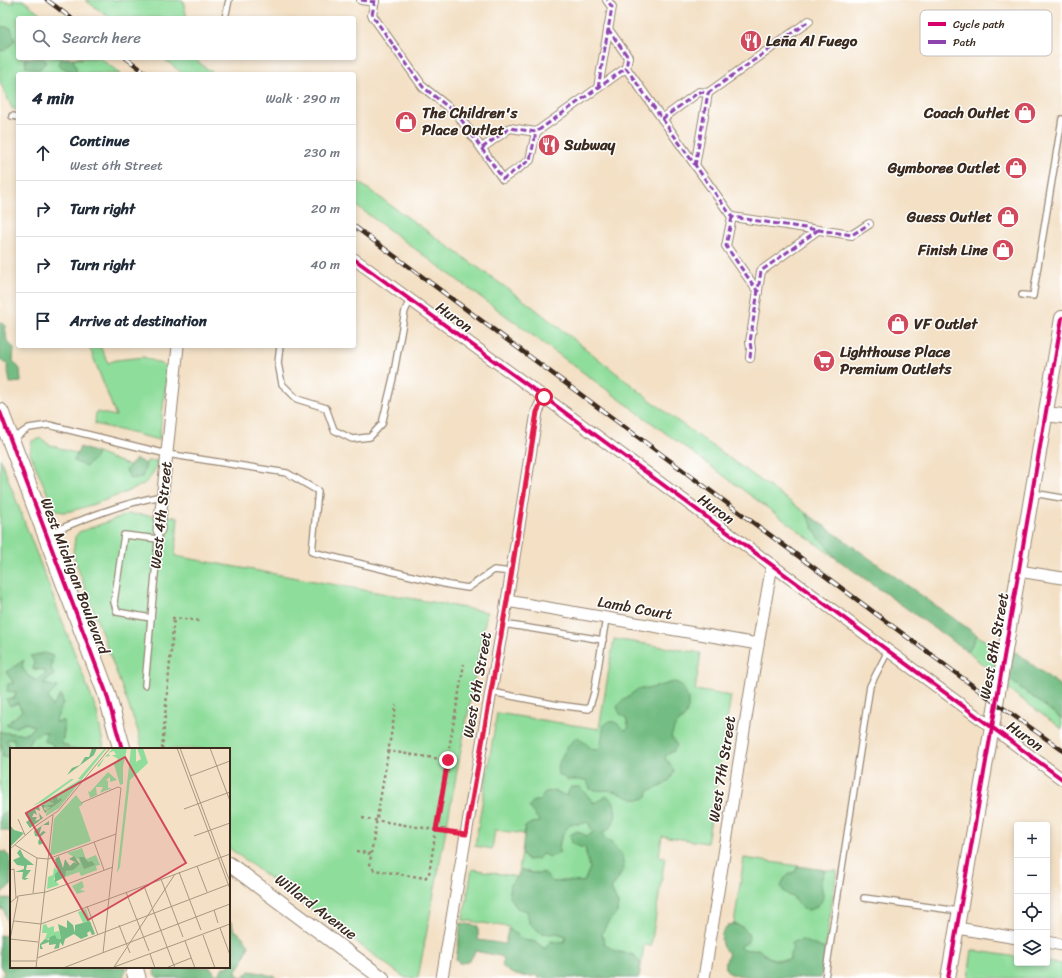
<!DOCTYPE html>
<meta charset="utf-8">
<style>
body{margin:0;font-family:Sriracha,sans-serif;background:#f6f6f7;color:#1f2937}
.controls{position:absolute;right:12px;bottom:12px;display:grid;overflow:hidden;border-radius:4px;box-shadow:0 2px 6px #0003}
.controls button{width:36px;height:36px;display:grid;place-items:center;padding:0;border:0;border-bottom:1px solid #e0e1e3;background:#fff;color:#1f2937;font:20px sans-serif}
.stop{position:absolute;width:12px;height:12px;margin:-9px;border:3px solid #e11d48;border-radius:50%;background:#fff}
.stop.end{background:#e11d48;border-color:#fff;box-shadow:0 1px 4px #0008}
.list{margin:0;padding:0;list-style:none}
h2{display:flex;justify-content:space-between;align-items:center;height:52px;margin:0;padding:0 16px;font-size:17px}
h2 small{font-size:13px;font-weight:400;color:#747a83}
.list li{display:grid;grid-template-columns:26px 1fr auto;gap:12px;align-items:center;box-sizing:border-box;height:56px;padding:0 16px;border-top:1px solid #e0e1e3}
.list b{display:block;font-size:15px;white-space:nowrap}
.list p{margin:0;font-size:13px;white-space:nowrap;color:#747a83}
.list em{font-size:13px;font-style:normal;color:#747a83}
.icon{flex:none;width:22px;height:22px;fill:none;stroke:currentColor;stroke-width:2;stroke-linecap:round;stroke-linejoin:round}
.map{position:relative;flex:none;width:1062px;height:978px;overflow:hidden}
.search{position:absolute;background:#fff;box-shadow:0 2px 6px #0003;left:16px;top:16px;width:340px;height:44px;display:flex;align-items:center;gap:10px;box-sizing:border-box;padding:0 14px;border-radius:4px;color:#747a83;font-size:15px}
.panel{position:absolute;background:#fff;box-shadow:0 2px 6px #0003;left:16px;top:72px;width:340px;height:276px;border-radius:4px}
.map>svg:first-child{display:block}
</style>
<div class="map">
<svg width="1062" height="978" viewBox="0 0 1062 978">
<rect width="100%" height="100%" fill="#fff"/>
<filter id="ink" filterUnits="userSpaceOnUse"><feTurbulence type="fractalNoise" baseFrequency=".025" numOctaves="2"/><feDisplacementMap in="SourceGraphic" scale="8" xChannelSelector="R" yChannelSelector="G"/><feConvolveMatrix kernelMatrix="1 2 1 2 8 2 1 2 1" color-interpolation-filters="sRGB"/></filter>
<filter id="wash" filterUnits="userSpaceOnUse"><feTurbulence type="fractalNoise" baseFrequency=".012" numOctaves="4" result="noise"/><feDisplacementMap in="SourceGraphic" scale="16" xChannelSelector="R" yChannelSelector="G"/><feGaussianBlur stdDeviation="0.9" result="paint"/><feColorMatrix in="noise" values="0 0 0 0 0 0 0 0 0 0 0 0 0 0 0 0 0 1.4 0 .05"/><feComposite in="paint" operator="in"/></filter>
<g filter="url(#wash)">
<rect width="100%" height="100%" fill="#f3e0c5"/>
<!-- green -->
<g fill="#8fdd9b" stroke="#65845c">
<polygon points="12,0 23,0 46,18 18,18 18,58 61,58 58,65 76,71 73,59 83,58 100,58 121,74 18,74 18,110 12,108 0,82 0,1 15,3"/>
<polygon points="85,0 183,0 187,18 110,18"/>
<polygon points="163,58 196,58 197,61 214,74 183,74"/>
<polygon points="354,179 529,304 672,417 806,513 817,535 837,559 354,204"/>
<polygon points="89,346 100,346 108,363 116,360 144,357 168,367 159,440 95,424 96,412 116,416"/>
<path d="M41 438 48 444 77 454 74 461 95 458 97 453 130 466 126 470 142 477 147 461H158C155 469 152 477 145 483 138 489 73 513 63 512 60 512 57 510 54 509L30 453 32 441Z"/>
<path d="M0 458 97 712 104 749H69L68 746 62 744 64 730V721L54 722 63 703 61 695 52 708 48 697 51 686 43 684 46 680 54 675 44 670 46 673 37 681 28 676 22 667 23 661 6 672C13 682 17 686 15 699H7L18 703 22 711 6 725 16 727 26 723 34 726 28 733 19 734 0 732Z"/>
<polygon points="129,514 178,517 175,556 487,612 418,978 405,978 229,848 229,749 142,749 138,731 73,555 75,537 79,532"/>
<polygon points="977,635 998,650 994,674 968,652"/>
<polygon points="614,639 701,653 695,690 731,696 707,843 662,836 659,856 665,857 651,946 644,945 641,965 634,955 615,951 604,944 602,933 608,922 617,913 618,904 611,889 619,878 613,844 604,838 603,833 612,826 595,803 579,787 566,796 540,822 525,827 525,834 495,830 492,849 475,846 497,713 599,729"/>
<polygon points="1010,680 1062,719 1062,729 1008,689"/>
<polygon points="42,732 47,733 55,749 40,749 37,745 31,749 11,749 11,757 8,743 5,740 33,737"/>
<polygon points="0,743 2,746 3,757 11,757 11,810 0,815"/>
<path d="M588 822 594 833 587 836C584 849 586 855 590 868L584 882 564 881 553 882 544 873H531L519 869 522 853 527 860 542 854 559 853C559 839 562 834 571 823L579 824Z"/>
<path d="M744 858 798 866 795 872 790 873 788 895 795 899 802 909 823 895C822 891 820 885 821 880 822 877 824 873 825 870L837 871 825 949 814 945 793 948 790 959C776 962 768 958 758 949L748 950 740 948 742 945V927L734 924Z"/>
<polygon points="472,869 518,877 510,884 527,910 551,934 557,933 566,936 564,944 545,949 536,942 524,940 511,930 508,930 509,927 463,920"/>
<polygon points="972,950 1017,957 1017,963 1047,963 1047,962 1062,964 1062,978 968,978"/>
</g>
<!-- forest -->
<g fill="#73bc83" stroke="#577350">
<polygon points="0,26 11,28 15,41 4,51 0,50"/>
<polygon points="25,58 43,58 46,62 39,70 26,67"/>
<polygon points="61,58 83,58 73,59 77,71 67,70 58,65"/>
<polygon points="0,321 5,326 7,341 14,348 13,361 20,369 21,382 10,383 7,364 0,359"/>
<polygon points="80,447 97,453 95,458 86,467 74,461"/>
<polygon points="136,459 146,464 142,477 130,479 126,470"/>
<polygon points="806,513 977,635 968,652 837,559 817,535"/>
<polygon points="1014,651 1062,687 1062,719 1010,680"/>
<polygon points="44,653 53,656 51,668 54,675 46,680 43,684 58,687 48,697 52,707 61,694 63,703 55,722 64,721 64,730 62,744 68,746 69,749 55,749 51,743 43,741 47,733 42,732 33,737 25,748 15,748 14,739 6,740 8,743 11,757 3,757 2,746 0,743 0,732 19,734 28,733 34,726 26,723 16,727 6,725 22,711 18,703 10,706 6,699 15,698 16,692 7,691 8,684 14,683 6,672 24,660 22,667 28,676 37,681 46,673 44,670 33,669 34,662 30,656"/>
<path d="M674 682 678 683 683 687 688 699V708L685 717 675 726 671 737 677 745 674 751 666 755 665 759 669 762 674 771C671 783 660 788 648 791L647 797C635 804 624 794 613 791 605 789 597 792 590 789L587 780H568L558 774C556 765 564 751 570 744 572 741 575 739 578 737L592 749 596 750 600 748 604 725 610 721 617 723 624 730 629 728 626 718 620 714 617 707 621 702 638 689H647Z"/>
<path d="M571 787H580L594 803 607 796 614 802 616 815 612 826 603 833 604 838 613 844 622 855 624 869 611 889 618 904 617 913 608 922 602 933 604 944 615 951 634 955 641 965 639 978H538L539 977 536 975C524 978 511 976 502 966L504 958 500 956 475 951C471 960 470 963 459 963L456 960 461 923 478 926V940L505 944 508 930H511L524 940 536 942 545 949 551 941 564 943 566 936 557 933 551 934 541 933 529 923 527 911 517 908 509 897 510 884 518 877 519 869 531 873H544L553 882 564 881 584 882 590 868 587 858 585 847H580L572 843 570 835 577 831 587 836 593 833 588 822 579 824 571 823C562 834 559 839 559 853L551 857 542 854 538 859 527 860 522 853 525 827 531 823 540 822 529 807 533 801H540L545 792 556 791 566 796Z"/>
<polygon points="11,810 11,832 0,829 0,815"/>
<polygon points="0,852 5,852 11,858 11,886 3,891 0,896"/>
<path d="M798 866 825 870C824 873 822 876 821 879 820 884 823 890 823 895 824 902 815 909 808 910 807 910 803 909 802 909L795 899 784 892 781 886C784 878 787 874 795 872Z"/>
<path d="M0 897 4 899 11 898V967H127L124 974 123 978H1L4 972 0 966V935L4 936 9 931C6 924 7 915 3 909L0 910Z"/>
<path d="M229 920 232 923 234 930C240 932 245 940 249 945L242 963 236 971 237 975 243 978 249 971 263 973 268 975 275 976 276 978H158L154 974 155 967H209L211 968 216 975 220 973 223 967H229Z"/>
<path d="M734 924 742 927 748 932 749 938 747 943 742 945 740 948 748 950 758 949C768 958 775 963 790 959V954L793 948 791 944 792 942 802 940 825 949 821 978C806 978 737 978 729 973 723 967 726 960 729 953 722 949 720 942 722 934 723 931 726 928 728 925Z"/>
</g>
</g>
<g filter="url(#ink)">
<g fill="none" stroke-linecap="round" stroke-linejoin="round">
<!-- service casing -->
<g stroke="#978572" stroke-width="8">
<g id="service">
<polyline points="225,18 229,0"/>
<polyline points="12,116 18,117"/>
<polyline points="1022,295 1033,296 1062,119"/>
<polyline points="280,346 278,363 282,384 297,399 326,408 334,430 352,439 370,437 382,424 393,378 405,311 410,300"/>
<polyline points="13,439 29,428 49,425 167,454 287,473 318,491 312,552 449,585 468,588 494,570 512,572"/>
<polyline points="1033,493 1062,498"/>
<path d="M48 534C85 518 123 503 162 496"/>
<polyline points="151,618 117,612 114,602 124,535 158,539"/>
<polyline points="503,624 603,640"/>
<polyline points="145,685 159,530"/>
<polyline points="491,692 558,705 589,709 594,693 606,618"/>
<polyline points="864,898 959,911"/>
<polyline points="825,978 870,686 888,651"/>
</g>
</g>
<!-- pedestrian casing -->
<g stroke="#978572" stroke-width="10">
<g id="pedestrian">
<polyline points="361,0 375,2"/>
<polyline points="375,0 372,15 423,87 458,115 503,179 530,160 536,132"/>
<polyline points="608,29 628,57 626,68 732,217 852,235 869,224"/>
<polyline points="598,88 612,7 607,0"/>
<polyline points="662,119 699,92 708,93 809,21"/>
<polyline points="482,148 510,128 536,132 626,68"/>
<polyline points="695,166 708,93"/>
<polyline points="732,217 726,246 758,292"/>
<polyline points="750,358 751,349 750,342 761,271 818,230"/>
</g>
</g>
<!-- minor casing -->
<g stroke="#978572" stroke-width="13">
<g id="minor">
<polyline points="354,259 544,397 1062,779"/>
<polyline points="159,530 178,346"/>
<polyline points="1019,571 1062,578"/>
<polyline points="507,601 758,644"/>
<polyline points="957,928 1017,938"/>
<polyline points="1047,942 1062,945"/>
<polyline points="442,978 466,834 507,601 537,412 544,397"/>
<polyline points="704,978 758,644 772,565"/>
</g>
</g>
<!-- tertiary casing -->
<g stroke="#978572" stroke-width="16">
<g id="tertiary">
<polyline points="1046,414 1062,416"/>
<polyline points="229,864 382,978"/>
<polyline points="948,978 992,727 1062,318"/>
</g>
</g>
<!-- primary casing -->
<g stroke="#978572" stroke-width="19">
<g id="primary">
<polyline points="0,412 106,692 122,749"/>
<polyline points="134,967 137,978"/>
</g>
</g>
<!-- path -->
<g stroke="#978572" stroke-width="2.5" stroke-dasharray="3 3" stroke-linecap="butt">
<polyline points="172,618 185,619 199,621"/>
<polyline points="162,749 174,618"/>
<polyline points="447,760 464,664"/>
<polyline points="362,818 436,830 447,760 388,751"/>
<polyline points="356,851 371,854 370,864 374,870 425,878 429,874 436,830 455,833"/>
<polyline points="371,854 396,705"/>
</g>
<!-- service -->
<use href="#service" stroke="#fff" stroke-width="5.5"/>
<!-- pedestrian -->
<use href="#pedestrian" stroke="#fff" stroke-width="8"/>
<!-- minor -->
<use href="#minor" stroke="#fff" stroke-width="11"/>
<!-- tertiary -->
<use href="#tertiary" stroke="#fff" stroke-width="14"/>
<!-- primary -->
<use href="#primary" stroke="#fff" stroke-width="17"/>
<!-- rail casing -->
<g stroke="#3b2a1e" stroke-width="4.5">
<g id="rail">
<polyline points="47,0 71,18"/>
<polyline points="126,58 147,74"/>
<polyline points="354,226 996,703 1062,750"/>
</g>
</g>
<!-- rail -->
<use href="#rail" stroke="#fff" stroke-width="3" stroke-dasharray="9" stroke-linecap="butt"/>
<!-- quiet -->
<g stroke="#8e44ad" stroke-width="3" stroke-dasharray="6 3" stroke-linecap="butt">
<polyline points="361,0 375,2"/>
<polyline points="375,0 372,15 423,87 458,115 503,179 530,160 536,132"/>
<polyline points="608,29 628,57 626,68 732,217 852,235 869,224"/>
<polyline points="598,88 612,7 607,0"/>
<polyline points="662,119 699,92 708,93 809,21"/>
<polyline points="482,148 510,128 536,132 626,68"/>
<polyline points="695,166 708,93"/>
<polyline points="732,217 726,246 758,292"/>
<polyline points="750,358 751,349 750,342 761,271 818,230"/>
</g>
<!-- cycleway casing -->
<g stroke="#fff" stroke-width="6">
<g id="cycleway">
<polyline points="354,259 544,397 1062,779"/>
<polyline points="0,412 106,692 122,749"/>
<polyline points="948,978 992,727 1062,318"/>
</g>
</g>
<!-- cycleway -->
<use href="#cycleway" stroke="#d6006c" stroke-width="4"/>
</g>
</g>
<g fill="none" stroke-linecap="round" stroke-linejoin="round" filter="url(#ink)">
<!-- route -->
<polyline stroke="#e11d48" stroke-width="5" points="448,760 436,830 466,834 507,601 537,412 544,397"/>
</g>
<!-- icons -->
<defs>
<g id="restaurant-disc" transform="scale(1.15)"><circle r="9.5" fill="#d1495b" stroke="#fff"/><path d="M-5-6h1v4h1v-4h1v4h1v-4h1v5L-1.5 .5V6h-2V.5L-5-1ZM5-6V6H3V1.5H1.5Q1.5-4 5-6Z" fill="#fff"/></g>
<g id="shop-disc" transform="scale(1.15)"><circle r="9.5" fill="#d1495b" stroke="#fff"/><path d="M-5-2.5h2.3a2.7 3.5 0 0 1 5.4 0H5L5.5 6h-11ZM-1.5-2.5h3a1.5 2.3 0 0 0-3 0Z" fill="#fff"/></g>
<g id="supermarket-disc" transform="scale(1.15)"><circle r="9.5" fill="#d1495b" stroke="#fff"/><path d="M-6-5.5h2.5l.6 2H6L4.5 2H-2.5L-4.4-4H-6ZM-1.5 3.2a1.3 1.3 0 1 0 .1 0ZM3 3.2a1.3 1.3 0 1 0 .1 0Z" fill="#fff"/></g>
</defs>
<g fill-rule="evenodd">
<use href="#restaurant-disc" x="751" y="41"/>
<use href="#shop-disc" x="1025" y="113"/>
<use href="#shop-disc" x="406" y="122"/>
<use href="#restaurant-disc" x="549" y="145"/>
<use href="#shop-disc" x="1016" y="168"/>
<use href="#shop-disc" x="1008" y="217"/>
<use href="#shop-disc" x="1003" y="250"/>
<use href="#shop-disc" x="898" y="324"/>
<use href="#supermarket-disc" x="824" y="361"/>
</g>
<g text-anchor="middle" stroke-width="3" stroke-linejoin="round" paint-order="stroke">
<!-- poi labels -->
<g font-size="15" font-weight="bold" fill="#3b2a1e" stroke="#fff" text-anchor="start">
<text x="766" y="46">Leña Al Fuego</text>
<text x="422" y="118">The Children's<tspan x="422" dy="17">Place Outlet</tspan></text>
<text x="1010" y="118" text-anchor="end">Coach Outlet</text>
<text x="564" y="150">Subway</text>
<text x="1000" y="173" text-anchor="end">Gymboree Outlet</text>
<text x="992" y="222" text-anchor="end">Guess Outlet</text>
<text x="988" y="255" text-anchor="end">Finish Line</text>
<text x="914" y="329">VF Outlet</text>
<text x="840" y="357">Lighthouse Place<tspan x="840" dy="17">Premium Outlets</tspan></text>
</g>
<!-- street labels -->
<g font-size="15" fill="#3b2a1e" stroke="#fff">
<text transform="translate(454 317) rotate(36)" y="5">Huron</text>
<text transform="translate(716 509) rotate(36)" y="5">Huron</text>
<text transform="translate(161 515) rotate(-84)" y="5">West 4th Street</text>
<text transform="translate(75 576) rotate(69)" y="5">West Michigan Boulevard</text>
<text transform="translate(635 608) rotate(10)" y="5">Lamb Court</text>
<text transform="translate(994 646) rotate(-80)" y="5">West 8th Street</text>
<text transform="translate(477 685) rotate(-80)" y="5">West 6th Street</text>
<text transform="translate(1025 736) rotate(36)" y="5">Huron</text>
<text transform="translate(722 769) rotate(-81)" y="5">West 7th Street</text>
<text transform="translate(316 907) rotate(37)" y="5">Willard Avenue</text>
</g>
</g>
<!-- overview -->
<g transform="translate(10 748)">
<rect width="220" height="220" fill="#f3e0c5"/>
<path d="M95 0H97L49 60 36 68V65L50 53V50V52L47 50 44 54 41 51 39 53 44 56 42 58 40 56 42 59 37 63 32 55 71 31H68ZM103 0H117L113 19V36L110 37 104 16 108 11 102 7H106L104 3 98 5 100 8 95 9 89 19 87 18ZM121 0H126V14L131 11 127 0H133L138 15 120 32 110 119 107 125ZM98 24 107 32 100 34V29L96 32 98 33V40H102L90 45 93 39H86L87 47 80 50 78 43 80 44ZM61 31H64L34 53 23 58ZM66 47 73 56 69 59 81 93 40 108 44 71ZM72 100 76 111 86 107 90 117 86 118 87 122 71 128 69 124 55 129V124L70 116 69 112 57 105ZM44 120 49 122 44 131 49 137 37 141 38 129 43 127ZM72 133 74 139 70 142 76 143 67 146 62 138ZM76 161 80 173 73 175 68 164ZM36 176 38 180 44 178V184L49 183 51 191H35L37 185H32L33 177Z" fill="#8fdd9b"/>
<path d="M82 0H87L84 7 57 27 62 20 70 17 75 9H79ZM47 48 48 52 50 50 52 52 35 65 31 57H35L34 61 37 63 41 59 35 58 44 56 39 53 41 51 43 54 42 51ZM29 58 30 63 25 61 27 67 24 65 22 69H27L25 73 30 71 29 65 33 70 20 80 16 74 19 72 15 66ZM39 73V77H32L29 87 33 83 36 84 30 89 34 95 29 97 28 94 30 89 25 88 24 83ZM0 77 4 82 14 85 0 99ZM10 101 14 109 24 117H17L16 122H21L15 130H19L15 132 12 131 13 124H5L14 121V118L7 117 3 112 10 109 7 105ZM49 108 53 120 55 111 60 118 64 114 66 116 65 114 59 111 64 108 70 116 63 122 56 123 55 129 45 134V126L49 122 44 118 47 119 45 111ZM69 109H74L78 114 82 113 85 117 74 121ZM57 172 63 177 65 185V177L80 173 85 186 82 187 80 183 77 185 78 188 71 191 64 186 55 191 53 198 50 194 49 200 44 201 46 196 39 197V194L31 197 33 201H30V196L35 191 39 192 40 189 45 187 47 191H51L48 176 57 180Z" fill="#73bc83"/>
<path fill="none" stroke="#a99782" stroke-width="1" d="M167 0 220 141M170 0 220 134M200 0 220 53M180 28 220 13M71 55 108 39 111 40 93 205M174 61 220 44M8 71 15 87M184 88 220 75M84 94 94 122M5 97 27 110 38 111 106 86M0 101 27 77 48 63 100 0M187 118 197 144M0 122 4 121 6 150M169 124 191 182M151 131 173 189M134 138 165 220M116 144 139 203M23 145 27 110M0 155 8 148 36 144 103 119M77 158 88 187M204 162 208 175M4 173 31 176 220 106M109 177 120 205M210 180 220 207M193 187 205 220M0 191 28 194M0 192 8 149M175 193 185 220M140 206 145 220M27 210 220 136M0 213H26M104 219 220 176M104 219 165 126M26 220 43 67M53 220 220 156M156 220 181 210"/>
<path fill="#d1495b" fill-opacity="0.15" stroke="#d1495b" stroke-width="2" d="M115 9 176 115 78 172 16 65Z"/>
<rect width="220" height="220" fill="none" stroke="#3b2a1e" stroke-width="2"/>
</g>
<!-- legend -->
<rect x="920" y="10" width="132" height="46" rx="6" fill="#fff" stroke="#c4bfbc" stroke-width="1"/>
<rect x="928" y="22" width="18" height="4" fill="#d6006c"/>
<rect x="928" y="40" width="18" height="4" fill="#8e44ad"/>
<g font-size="11" fill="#3b2a1e">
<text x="953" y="28">Cycle path</text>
<text x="953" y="46">Path</text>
</g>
</svg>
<div class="controls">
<button>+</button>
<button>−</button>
<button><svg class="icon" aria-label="locate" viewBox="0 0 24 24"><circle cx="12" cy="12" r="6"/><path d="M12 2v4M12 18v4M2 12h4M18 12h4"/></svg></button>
<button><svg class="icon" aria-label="layers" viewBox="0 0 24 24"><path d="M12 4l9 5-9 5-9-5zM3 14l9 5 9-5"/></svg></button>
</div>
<div class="stop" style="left:544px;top:397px"></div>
<div class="stop end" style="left:448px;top:760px"></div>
<div class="search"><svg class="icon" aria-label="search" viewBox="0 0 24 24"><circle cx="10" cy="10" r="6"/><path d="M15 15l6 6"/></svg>Search here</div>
<section class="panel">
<h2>4 min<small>Walk · 290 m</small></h2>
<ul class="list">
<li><svg class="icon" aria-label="ahead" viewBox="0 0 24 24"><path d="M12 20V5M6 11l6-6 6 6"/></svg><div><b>Continue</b><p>West 6th Street</p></div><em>230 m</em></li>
<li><svg class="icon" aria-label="right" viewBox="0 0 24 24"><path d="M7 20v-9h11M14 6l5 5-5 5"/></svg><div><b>Turn right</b></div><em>20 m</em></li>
<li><svg class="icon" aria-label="right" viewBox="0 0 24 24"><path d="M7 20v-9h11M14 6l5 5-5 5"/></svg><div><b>Turn right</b></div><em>40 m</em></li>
<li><svg class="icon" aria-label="arrive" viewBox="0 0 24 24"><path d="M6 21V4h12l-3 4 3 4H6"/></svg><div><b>Arrive at destination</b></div></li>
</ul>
</section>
</div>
